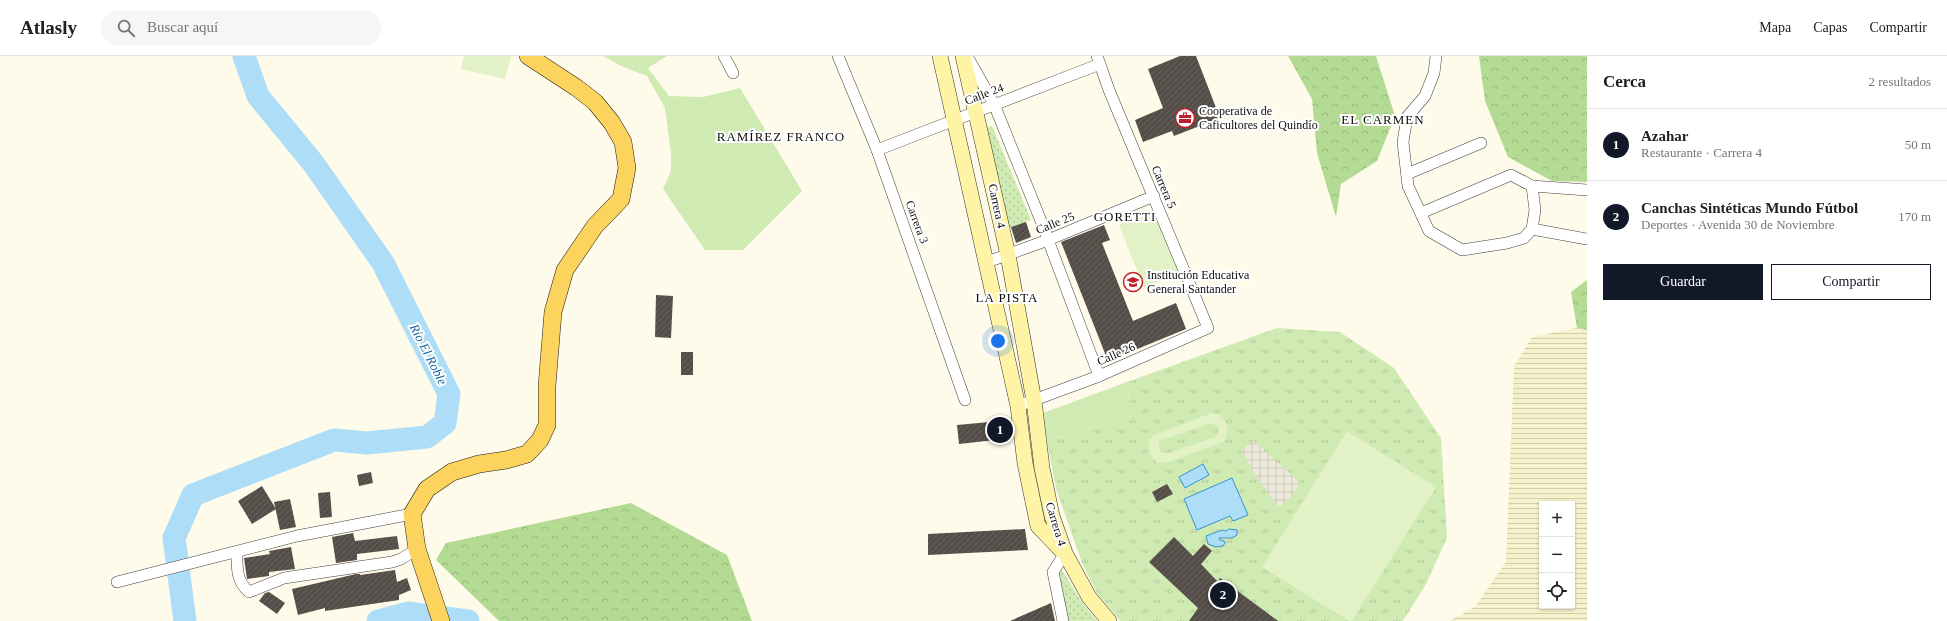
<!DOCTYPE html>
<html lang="es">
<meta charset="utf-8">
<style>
body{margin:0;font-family:"Times New Roman",serif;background:#f6f6f6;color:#202124}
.controls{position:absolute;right:12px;bottom:12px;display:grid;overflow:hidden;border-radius:0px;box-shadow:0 1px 3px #0004}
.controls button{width:36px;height:36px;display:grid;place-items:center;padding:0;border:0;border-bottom:1px solid #e0e0e0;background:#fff;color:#202124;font:20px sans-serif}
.you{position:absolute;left:998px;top:285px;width:14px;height:14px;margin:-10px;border:3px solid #fff;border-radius:50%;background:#1a73e8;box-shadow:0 0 0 6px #1a73e833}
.badge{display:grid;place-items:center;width:26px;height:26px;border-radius:50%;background:#111827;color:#fff;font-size:13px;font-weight:700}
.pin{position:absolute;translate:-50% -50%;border:2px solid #fff;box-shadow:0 1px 4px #0006}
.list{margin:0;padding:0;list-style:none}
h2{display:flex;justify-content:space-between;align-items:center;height:52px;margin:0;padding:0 16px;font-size:17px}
h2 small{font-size:13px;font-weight:400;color:#757577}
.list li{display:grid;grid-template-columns:26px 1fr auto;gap:12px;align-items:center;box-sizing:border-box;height:72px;padding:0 16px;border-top:1px solid #e0e0e0}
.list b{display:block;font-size:15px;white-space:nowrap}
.list p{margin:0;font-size:13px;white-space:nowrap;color:#757577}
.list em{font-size:13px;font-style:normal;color:#757577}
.actions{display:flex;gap:8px;padding:12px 16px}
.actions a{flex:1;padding:9px 0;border:1px solid #111827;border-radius:0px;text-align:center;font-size:14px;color:#111827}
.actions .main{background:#111827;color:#fff}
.icon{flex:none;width:22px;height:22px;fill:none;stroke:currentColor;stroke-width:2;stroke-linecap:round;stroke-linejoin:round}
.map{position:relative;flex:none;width:1587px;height:565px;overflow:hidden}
header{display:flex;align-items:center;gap:24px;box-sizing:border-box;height:56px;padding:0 20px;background:#fff;border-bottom:1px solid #e0e0e0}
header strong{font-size:19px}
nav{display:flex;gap:22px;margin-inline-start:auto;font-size:14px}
.search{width:280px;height:36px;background:#f6f6f6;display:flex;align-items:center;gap:10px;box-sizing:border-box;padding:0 14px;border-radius:22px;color:#757577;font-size:15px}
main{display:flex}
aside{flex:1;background:#fff}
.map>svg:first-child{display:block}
</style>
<header>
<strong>Atlasly</strong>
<div class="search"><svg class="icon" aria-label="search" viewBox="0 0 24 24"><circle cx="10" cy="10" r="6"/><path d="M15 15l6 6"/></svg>Buscar aquí</div>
<nav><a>Mapa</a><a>Capas</a><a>Compartir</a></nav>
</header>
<main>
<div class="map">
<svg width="1587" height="565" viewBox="0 0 1587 565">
<defs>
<pattern id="farmland-rules" width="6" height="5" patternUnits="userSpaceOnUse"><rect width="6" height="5" fill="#f5f1ca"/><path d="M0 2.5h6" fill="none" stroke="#d1cdac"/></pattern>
<pattern id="forest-crowns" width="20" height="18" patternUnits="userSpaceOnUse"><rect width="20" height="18" fill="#b4db93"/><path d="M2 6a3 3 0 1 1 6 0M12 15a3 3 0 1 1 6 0" fill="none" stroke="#9abb7e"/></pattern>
<pattern id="park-tufts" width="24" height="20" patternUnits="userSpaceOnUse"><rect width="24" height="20" fill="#d0eab4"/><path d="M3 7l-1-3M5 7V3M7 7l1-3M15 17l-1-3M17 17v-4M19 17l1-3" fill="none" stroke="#b1c89a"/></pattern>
<pattern id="garden-dots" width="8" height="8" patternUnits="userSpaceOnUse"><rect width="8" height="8" fill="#d0eab4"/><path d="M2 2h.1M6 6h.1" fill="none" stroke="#b1c89a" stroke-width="1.8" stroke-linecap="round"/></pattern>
<pattern id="plaza-grid" width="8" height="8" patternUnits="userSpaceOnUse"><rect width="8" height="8" fill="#eee9da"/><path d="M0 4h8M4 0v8" fill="none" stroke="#cbc7ba"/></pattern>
<pattern id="building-hatch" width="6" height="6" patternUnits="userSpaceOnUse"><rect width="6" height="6" fill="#554d48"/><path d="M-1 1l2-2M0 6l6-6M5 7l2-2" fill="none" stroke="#68625e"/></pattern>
</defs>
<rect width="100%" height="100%" fill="#fffbea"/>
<!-- farmland -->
<path fill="url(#farmland-rules)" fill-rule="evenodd" d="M1577 272 1587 274V565H1449L1475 551 1506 506 1514 310 1532 281ZM1542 448H1572V550H1542Z"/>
<!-- grass -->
<g fill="#d0eab4">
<polygon points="603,0 667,0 648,12 669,40 703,41 740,32 802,135 743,194 705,194 663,133 671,115 671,98 665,52 647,20 621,10"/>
<polygon points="1124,327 1135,359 1047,385 1043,357"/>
</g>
<!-- forest -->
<g fill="url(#forest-crowns)">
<polygon points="1288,0 1376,0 1395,60 1377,105 1341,128 1336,161 1317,97 1312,43"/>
<polygon points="1479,0 1587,0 1587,126 1552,125 1508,101 1485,45"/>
<polygon points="1587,224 1587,274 1577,272 1571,236"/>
<polygon points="631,447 727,499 752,565 499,565 436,504 446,487"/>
</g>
<!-- park -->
<polygon fill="url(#park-tufts)" points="1277,272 1340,276 1394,312 1441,382 1447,482 1425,530 1403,565 1120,565 1097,537 1082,507 1056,433 1047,385 1135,359 1124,327"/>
<!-- garden -->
<g fill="url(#garden-dots)">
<polygon points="992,70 1031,164 1008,172 985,72"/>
<polygon points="1062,514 1081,545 1097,565 1068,565 1058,519"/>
</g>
<!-- pitch -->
<g fill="#e2f1c6" fill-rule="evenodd">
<polygon points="464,0 511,0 505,23 461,13"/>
<polygon points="1155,154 1181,217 1144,232 1119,169"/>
<path d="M1212 357C1227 358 1232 375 1223 386L1169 406 1158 407C1148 399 1145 390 1154 379ZM1211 367 1218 370 1219 374 1215 381 1168 397H1162C1158 394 1158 390 1160 385Z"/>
<polygon points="1347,375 1436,431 1352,565 1349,565 1262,511"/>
</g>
<!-- plaza -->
<polygon fill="url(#plaza-grid)" points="1254,385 1300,427 1288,445 1278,451 1258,423 1241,394"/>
<!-- water -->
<g fill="#aeddf8" stroke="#3393d0">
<polygon points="1203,408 1209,419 1185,432 1179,421"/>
<polygon points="1232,422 1248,459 1233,465 1230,460 1197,474 1184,443"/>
<polygon points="1229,473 1237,474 1237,479 1232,482 1219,482 1220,484 1224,485 1225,487 1223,490 1216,491 1208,488 1206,480 1222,474 1226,475"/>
</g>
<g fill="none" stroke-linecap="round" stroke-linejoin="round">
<!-- river -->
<g stroke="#aeddf8" stroke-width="23">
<polyline points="185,565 174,482 193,439 334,384 367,387 427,381 445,367 449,338 383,207 313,107 258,40 244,0"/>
<polyline points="378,565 408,557 468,565"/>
</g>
</g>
<!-- building -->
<g fill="url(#building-hatch)">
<polygon points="1180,0 1196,0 1220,62 1174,80 1172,75 1143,86 1135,64 1163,52 1148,13"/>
<polygon points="1026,166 1031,181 1016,187 1011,171"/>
<polygon points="1104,169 1110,184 1102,187 1133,265 1176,247 1186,273 1108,305 1061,186"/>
<polygon points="656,239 673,240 671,282 655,281"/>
<rect x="681" y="296" width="12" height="23"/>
<polygon points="1011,364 1013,382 959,388 957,369"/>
<polygon points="371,416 373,427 359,430 357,419"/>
<polygon points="1167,428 1173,438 1157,446 1152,436"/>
<polygon points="262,430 276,453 252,468 238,445"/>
<polygon points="330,436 332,461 320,462 318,437"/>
<polygon points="290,443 296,471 280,474 274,446"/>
<polygon points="1025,473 1028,494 928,499 928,478"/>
<polygon points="353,477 355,485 397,480 399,493 357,498 357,504 336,507 332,481"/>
<polygon points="1174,481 1193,500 1204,488 1212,495 1201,508 1218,526 1220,522 1278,565 1189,565 1198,552 1149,506"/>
<polygon points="291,491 295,513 269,516 269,520 247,523 244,502 270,498 269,495"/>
<polygon points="395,514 397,526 407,522 411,534 399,539 399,544 325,555 325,552 298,559 292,533 356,518 360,518 360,519"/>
<polygon points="269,536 285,547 277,558 259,545 265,537"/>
<polygon points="1051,547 1055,565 1010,565"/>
</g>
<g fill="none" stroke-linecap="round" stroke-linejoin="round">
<!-- minor casing -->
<g stroke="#3f3f3f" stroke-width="12">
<g id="minor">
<polyline points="724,0 733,17"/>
<polyline points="838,0 877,94 965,344"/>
<polyline points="967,0 994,48 1041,165 1099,320"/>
<polyline points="877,94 1100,8"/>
<polyline points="1407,118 1481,87"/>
<polyline points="1532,130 1587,134"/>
<polyline points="1421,157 1511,119 1532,130 1535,154 1532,173 1524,182 1507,187 1462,194 1429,175 1408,130 1403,86 1407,61 1425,40 1434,17 1436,0"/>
<polyline points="1532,173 1587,183"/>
<polyline points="987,206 1048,184 1154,140"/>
<polyline points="1018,350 1099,320 1208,272 1109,34 1097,0"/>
<path d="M237 496C237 511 236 525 249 536L284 522 392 506 401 503 417 493"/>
<polyline points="117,526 297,480 412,458"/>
<polyline points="1063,565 1053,516 1065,497"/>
</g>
</g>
<!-- secondary casing -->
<g stroke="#2e2e2e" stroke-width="16">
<g id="secondary">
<polyline points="940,0 1018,350 1025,407 1038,470 1061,494"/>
<polyline points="963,0 1008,199 1034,345 1042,412 1052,460 1065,497 1089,541 1109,565"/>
</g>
</g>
<!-- primary casing -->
<g stroke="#1d1d1d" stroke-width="18">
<polyline id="primary" points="441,565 417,493 412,458 427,433 452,416 479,408 506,404 527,398 540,384 547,369 547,330 553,256 565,214 595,170 621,143 627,112 623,86 612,67 595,46 577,32 528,0"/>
</g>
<!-- minor -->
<use href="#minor" stroke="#fff" stroke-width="11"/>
<!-- secondary -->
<use href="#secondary" stroke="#fff4a5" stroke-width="15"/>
<!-- primary -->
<use href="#primary" stroke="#fcd45d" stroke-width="17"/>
</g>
<!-- icons -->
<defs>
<g id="office-ring" transform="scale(1)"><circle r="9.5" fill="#fff" stroke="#bf212a" stroke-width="1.5"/><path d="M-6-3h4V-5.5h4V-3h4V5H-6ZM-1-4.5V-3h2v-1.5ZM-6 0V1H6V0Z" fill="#bf212a"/></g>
<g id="university-ring" transform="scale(1)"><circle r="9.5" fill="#fff" stroke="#bf212a" stroke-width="1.5"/><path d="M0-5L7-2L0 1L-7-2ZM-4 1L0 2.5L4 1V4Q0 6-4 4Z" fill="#bf212a"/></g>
</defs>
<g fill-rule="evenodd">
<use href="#office-ring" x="1185" y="62"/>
<use href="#university-ring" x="1133" y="226"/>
</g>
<g text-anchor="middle" stroke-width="4" stroke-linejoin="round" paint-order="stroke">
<!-- street labels -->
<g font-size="12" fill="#0c0c0c" stroke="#fff">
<text transform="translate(984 38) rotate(-21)" y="4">Calle 24</text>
<text transform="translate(1164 131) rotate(67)" y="4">Carrera 5</text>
<text transform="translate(997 150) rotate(78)" y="4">Carrera 4</text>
<text transform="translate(917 166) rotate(70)" y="4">Carrera 3</text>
<text transform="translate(1055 167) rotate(-22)" y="4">Calle 25</text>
<text transform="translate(1116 298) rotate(-24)" y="4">Calle 26</text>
<text transform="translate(1056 468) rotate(73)" y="4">Carrera 4</text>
</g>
<!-- poi labels -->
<g font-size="12" fill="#0c0c0c" stroke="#fff" text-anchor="start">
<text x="1199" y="59">Cooperativa de<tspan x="1199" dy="14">Caficultores del Quindío</tspan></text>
<text x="1147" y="223">Institución Educativa<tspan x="1147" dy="14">General Santander</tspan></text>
</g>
<!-- neighbourhood labels -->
<g font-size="13" letter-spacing="1" fill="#0c0c0c" stroke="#fff">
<text x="1383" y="68">EL CARMEN</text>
<text x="781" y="85">RAMÍREZ FRANCO</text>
<text x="1125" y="165">GORETTI</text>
<text x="1007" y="246">LA PISTA</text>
</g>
<!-- water labels -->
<g font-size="13" font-style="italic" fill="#1363a0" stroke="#fff">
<text transform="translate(429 298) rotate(63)" y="5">Río El Roble</text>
</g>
</g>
</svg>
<div class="controls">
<button>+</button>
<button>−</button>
<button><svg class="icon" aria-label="locate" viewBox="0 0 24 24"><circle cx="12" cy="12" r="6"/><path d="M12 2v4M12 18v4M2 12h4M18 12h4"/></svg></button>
</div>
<div class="you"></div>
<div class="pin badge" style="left:1000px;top:374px">1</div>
<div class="pin badge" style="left:1223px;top:539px">2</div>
</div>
<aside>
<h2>Cerca<small>2 resultados</small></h2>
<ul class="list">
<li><span class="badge">1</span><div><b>Azahar</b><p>Restaurante · Carrera 4</p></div><em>50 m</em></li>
<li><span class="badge">2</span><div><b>Canchas Sintéticas Mundo Fútbol</b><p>Deportes · Avenida 30 de Noviembre</p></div><em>170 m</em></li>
</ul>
<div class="actions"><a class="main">Guardar</a><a>Compartir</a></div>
</aside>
</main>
